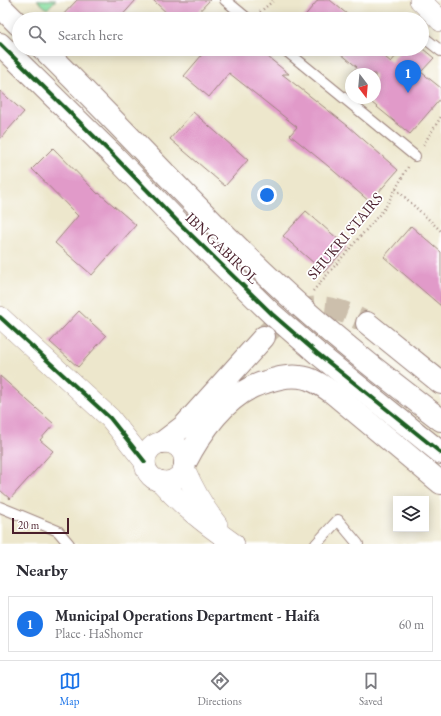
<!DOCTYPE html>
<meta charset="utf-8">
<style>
body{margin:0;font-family:"EB Garamond",serif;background:#f7f7f7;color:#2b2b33}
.controls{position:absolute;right:12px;bottom:12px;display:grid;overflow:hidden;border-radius:0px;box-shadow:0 2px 10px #0003}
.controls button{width:36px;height:36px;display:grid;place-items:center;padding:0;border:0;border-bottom:1px solid #e1e1e2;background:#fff;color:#2b2b33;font:20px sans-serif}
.compass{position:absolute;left:345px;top:68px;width:36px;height:36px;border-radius:50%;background:#fff;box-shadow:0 2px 10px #0003;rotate:164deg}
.scale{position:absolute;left:12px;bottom:10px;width:57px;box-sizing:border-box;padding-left:4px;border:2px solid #4a1f2b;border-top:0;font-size:11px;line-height:14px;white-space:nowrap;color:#4a1f2b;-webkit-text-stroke:3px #fff;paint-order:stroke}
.you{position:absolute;left:267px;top:195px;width:14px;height:14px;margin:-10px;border:3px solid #fff;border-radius:50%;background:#1a73e8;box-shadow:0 0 0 6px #1a73e833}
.badge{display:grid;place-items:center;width:26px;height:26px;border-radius:50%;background:#1a73e8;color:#fff;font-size:13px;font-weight:700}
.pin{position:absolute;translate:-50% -33px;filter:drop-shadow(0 1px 2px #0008)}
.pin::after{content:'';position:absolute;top:21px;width:14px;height:12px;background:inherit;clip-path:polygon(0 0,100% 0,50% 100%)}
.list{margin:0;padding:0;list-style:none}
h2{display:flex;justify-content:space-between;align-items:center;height:52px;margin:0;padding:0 16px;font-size:17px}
h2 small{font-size:13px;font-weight:400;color:#7c7c81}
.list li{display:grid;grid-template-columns:26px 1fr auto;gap:12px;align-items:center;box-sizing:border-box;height:56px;margin:0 8px 8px;padding:0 8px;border:1px solid #e1e1e2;border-radius:0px}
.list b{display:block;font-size:15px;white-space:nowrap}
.list p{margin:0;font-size:13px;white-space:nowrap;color:#7c7c81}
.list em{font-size:13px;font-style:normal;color:#7c7c81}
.icon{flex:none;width:22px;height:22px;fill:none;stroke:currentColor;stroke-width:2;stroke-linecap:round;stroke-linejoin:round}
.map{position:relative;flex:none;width:441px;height:544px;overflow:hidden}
.search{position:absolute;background:#fff;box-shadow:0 2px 10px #0003;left:12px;right:12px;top:12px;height:44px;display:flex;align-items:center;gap:10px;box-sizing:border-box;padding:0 14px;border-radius:22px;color:#7c7c81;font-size:15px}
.sheet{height:116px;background:#fff}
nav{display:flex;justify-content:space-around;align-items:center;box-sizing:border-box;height:56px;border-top:1px solid #e1e1e2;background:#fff;font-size:11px;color:#7c7c81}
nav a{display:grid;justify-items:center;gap:2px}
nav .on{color:#1a73e8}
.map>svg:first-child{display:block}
</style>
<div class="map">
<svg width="441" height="544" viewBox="0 0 441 544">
<rect width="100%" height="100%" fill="#fff"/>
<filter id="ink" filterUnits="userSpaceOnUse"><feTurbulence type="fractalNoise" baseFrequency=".025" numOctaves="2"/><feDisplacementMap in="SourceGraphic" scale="8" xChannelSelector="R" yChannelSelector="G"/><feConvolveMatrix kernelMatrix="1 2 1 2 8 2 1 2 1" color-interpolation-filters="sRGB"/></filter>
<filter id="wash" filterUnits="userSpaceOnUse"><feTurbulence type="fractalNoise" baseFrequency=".012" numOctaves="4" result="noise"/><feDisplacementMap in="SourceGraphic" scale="16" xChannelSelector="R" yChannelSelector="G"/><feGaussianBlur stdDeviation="0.9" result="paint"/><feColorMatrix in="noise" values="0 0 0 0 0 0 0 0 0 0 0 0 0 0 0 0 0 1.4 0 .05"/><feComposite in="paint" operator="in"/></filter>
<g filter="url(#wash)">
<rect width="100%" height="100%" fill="#ede7cc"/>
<!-- grass -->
<polygon fill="#89e0a3" stroke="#6a8067" points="37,0 56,0 47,9"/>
<g id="blocks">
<!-- building -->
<g fill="#e19ac9">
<polygon points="77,0 136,0 119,19 59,19"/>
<polygon points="153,0 210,0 192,19 173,19"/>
<polygon points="318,0 330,0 353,19 302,19"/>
<polygon points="207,49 258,49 289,74 282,74 348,126 398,170 370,202 328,166 290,135 297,127 229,73 209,97 184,76"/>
<polygon points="335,49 375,49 391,62 402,49 423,49 434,58 421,72 441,88 441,98 410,134 366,98 375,98 375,74 351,74 357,67"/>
<polygon points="0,91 24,112 0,139"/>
<polygon points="193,112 248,160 225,186 170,139"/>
<polygon points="53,148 98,194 99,193 136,225 92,275 55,243 78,216 32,169"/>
<polygon points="306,211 347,247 324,272 283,236"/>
<polygon points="411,226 441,252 441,306 384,257"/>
<polygon points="79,311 106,336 78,367 50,342"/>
<polygon points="0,376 54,424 40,440 53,451 10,499 0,490"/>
</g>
</g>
</g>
<g filter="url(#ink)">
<use href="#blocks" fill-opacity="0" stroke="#9c837c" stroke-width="1"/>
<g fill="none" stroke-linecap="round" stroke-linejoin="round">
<!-- tertiary-tunnel -->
<path stroke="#ccbfac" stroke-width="22" stroke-dasharray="22 11" stroke-linecap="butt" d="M267 333C302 300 326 301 367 323"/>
<!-- service casing -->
<g stroke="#9c837c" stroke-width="12">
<g id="service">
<polyline points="225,0 248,19"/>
<polyline points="422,36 441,51"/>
<polyline points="284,49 415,156"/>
<polyline points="0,507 58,531 69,544"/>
<polyline points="316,544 338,520 358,544"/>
</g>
</g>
<!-- minor casing -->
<g stroke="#9c837c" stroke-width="22">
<g id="minor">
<polyline points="420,0 441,21"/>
<polyline points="0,317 110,418 145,462"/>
<circle cx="165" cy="462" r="20"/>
<path d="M184 468C193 489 203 507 217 525"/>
<path d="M160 481C182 506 207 525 234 544"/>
</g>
</g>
<!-- tertiary casing -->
<g stroke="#9c837c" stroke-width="24">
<g id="tertiary">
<polyline points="0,6 19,25"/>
<polyline points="0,44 113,155 178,222 272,314 317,353 441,453"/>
<path d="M43 49C130 134 210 225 300 306 345 346 393 383 441 420"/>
<polyline points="367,323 441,383"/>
<polyline points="163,442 184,426 264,337"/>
<path d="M185 463C200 434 222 402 252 387 256 385 262 383 266 382 277 378 288 375 300 377 312 378 323 386 333 393L441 483"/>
</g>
</g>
<!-- path -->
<g stroke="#9c837c" stroke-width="2.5" stroke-dasharray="1 3" stroke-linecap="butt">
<polyline points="260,12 274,0"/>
<polyline points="423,145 441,117"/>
<polyline points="396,189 441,231"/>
<polyline points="313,291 385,208 408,167"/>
</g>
<!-- service -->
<use href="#service" stroke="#fff" stroke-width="10"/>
<!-- minor -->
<use href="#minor" stroke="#fff" stroke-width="21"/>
<!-- tertiary -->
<use href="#tertiary" stroke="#fff" stroke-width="22"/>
<!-- cycleway casing -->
<g stroke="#fff" stroke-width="6">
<g id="cycleway">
<polyline points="0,44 113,155 178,222 272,314 317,353 441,453"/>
<polyline points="0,317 110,418 145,462"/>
</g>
</g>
<!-- cycleway -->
<use href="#cycleway" stroke="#1b5e20" stroke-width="4"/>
</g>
</g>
<g text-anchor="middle" stroke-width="3.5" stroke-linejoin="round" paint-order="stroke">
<!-- street labels -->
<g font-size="15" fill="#4a1f2b" stroke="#fff">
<text transform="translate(345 236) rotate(-50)" y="5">SHUKRI STAIRS</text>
<text transform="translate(222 248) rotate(44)" y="5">IBN GABIROL</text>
</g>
</g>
</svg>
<div class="controls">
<button><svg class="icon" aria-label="layers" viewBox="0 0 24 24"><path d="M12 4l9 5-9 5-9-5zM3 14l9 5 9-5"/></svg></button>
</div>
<svg class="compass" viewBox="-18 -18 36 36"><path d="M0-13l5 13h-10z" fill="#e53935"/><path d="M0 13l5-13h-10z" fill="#7c7c81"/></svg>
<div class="scale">20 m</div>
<div class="you"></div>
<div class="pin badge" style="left:408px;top:93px">1</div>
<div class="search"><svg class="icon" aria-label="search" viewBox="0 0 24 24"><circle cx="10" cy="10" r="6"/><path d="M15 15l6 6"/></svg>Search here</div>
</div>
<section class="sheet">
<h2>Nearby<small></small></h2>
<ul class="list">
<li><span class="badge">1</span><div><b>Municipal Operations Department - Haifa</b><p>Place · HaShomer</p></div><em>60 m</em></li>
</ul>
</section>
<nav>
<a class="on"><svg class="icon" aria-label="map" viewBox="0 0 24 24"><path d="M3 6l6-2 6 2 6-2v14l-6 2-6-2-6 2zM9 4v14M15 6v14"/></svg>Map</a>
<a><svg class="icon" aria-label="directions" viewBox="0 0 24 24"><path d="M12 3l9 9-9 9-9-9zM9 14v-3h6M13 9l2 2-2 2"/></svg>Directions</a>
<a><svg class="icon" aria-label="saved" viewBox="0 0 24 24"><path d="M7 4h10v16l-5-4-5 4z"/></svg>Saved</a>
</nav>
